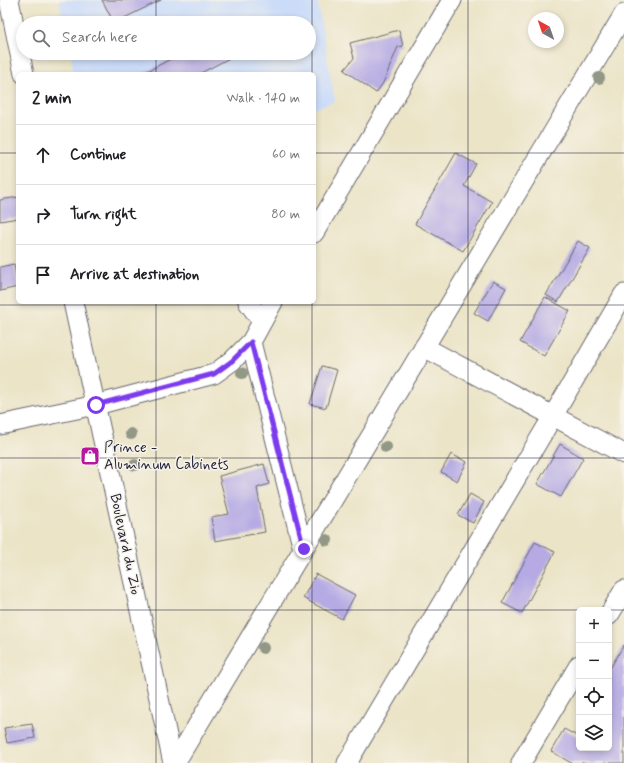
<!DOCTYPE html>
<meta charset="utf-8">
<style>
body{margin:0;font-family:Mynerve,sans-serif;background:#f6f6f6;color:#202124}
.controls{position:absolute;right:12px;bottom:12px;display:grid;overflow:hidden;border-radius:6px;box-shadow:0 2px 6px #0003}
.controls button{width:36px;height:36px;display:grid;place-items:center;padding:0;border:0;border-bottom:1px solid #e0e0e0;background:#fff;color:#202124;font:20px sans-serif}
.compass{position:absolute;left:528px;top:12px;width:36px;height:36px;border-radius:50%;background:#fff;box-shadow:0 2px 6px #0003;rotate:320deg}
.stop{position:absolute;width:12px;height:12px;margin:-9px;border:3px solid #7c3aed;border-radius:50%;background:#fff}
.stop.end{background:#7c3aed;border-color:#fff;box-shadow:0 1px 4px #0008}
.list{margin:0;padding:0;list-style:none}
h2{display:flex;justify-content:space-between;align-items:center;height:52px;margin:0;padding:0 16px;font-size:17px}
h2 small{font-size:13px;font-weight:400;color:#757577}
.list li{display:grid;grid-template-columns:26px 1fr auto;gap:12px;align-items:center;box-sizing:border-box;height:60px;padding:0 16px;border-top:1px solid #e0e0e0}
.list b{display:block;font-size:15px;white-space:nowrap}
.list em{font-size:13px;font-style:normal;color:#757577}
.icon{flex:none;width:22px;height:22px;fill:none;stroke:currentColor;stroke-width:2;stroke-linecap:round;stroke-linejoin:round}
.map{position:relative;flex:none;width:624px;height:763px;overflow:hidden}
.search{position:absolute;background:#fff;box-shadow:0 2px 6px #0003;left:16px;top:16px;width:300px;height:44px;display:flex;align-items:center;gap:10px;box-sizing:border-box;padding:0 14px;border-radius:22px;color:#757577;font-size:15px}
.panel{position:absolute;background:#fff;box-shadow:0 2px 6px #0003;left:16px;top:72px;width:300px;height:232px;border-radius:6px}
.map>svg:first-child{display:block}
</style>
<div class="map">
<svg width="624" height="763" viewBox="0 0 624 763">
<rect width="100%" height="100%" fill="#f7f3e8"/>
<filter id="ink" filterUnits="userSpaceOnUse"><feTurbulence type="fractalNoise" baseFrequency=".025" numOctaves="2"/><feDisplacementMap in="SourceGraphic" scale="8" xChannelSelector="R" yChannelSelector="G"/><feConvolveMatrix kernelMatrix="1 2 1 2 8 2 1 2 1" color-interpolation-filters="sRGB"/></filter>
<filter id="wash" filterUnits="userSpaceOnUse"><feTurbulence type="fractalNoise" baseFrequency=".012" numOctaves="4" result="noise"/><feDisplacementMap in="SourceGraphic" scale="16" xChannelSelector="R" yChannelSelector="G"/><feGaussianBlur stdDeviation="0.9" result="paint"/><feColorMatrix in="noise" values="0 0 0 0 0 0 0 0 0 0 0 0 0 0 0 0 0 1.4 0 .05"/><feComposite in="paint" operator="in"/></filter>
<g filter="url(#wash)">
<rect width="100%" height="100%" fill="#ebe4c7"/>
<!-- built -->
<polygon fill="#cbdcf9" points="59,0 317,0 335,101 314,109 314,74 74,74 70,53 309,53 309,23 64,23"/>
<g id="blocks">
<!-- building -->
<g fill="#b5aae4">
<polygon points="102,0 161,0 114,23"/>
<polygon points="399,30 403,46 398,47 383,83 376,93 344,70 354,58 350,43"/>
<polygon points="182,53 239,53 199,74 142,74"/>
<polygon points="456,153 476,164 464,186 492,202 463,251 415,224"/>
<polygon points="18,197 18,218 0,221 0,200"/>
<polygon points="578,241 590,248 558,302 546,295"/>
<polygon points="14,264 18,287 0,291 0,267"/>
<polygon points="493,281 506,288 488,321 474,313"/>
<polygon points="545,297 570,311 544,356 520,342"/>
<polygon points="322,366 337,370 326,408 310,404"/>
<polygon points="560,444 583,458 561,497 537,484"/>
<polygon points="451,454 467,462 457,481 441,472"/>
<polygon points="264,464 269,484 257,488 265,532 215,541 211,517 229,514 219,476"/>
<polygon points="470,494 484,502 473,523 458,515"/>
<polygon points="535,542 555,552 522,613 502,603"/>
<polygon points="316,574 355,595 342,619 303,598"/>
<polygon points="624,645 624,763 571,763 551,751 564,729 579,737 579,748 609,748 609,670"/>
<polygon points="32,724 35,738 7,743 4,728"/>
</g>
</g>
</g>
<g filter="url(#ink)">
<use href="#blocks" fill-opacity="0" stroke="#68666c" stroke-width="1"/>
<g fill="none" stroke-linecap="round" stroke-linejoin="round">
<!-- minor casing -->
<g stroke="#68666c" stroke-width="21">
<g id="minor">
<polyline points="9,0 24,74"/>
<polyline points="314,233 452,0"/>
<polyline points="73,302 173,763"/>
<polyline points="248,302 262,321"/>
<polyline points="251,342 303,549"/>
<polyline points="424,347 624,454"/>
<polyline points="0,425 96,405 214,374 232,361 251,342 273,302"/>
<polyline points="609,615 624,590"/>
<polyline points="175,763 624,14"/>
<polyline points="347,763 553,416 624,294"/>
<polyline points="521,763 579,665"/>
</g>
</g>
<!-- minor -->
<use href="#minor" stroke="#fff" stroke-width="19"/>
</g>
<!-- trees -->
<g fill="#929786">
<circle cx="599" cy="78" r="6"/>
<circle cx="242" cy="373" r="6"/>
<circle cx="131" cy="434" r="6"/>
<circle cx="386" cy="447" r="6"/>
<circle cx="135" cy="465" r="6"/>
<circle cx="327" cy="540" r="6"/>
<circle cx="263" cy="648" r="6"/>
</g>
</g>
<g fill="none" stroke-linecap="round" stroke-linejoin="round" filter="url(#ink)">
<!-- route -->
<polyline stroke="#7c3aed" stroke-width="5" points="96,405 214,374 232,361 251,342 304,549"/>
</g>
<!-- grid -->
<path fill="none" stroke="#22223b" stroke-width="1" stroke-opacity="0.55" d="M156 0V23M312 0V74M468 0V763M156 53V74M0 153H18M314 153H624M156 302V763M312 302V763M0 305H624M0 458H624M0 610H579M609 610H624"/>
<!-- icons -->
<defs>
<g id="shop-square" transform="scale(1)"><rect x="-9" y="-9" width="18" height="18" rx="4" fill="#b5179e" stroke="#f7f3e8"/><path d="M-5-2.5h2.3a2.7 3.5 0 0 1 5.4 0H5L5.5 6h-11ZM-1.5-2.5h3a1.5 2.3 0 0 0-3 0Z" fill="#fff"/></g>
</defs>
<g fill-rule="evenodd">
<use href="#shop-square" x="90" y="456"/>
</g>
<g text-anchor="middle" stroke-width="3" stroke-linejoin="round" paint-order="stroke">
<!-- poi labels -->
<g font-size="15" fill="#22223b" stroke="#f7f3e8" text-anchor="start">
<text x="104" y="452">Prince -<tspan x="104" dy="17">Aluminum Cabinets</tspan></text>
</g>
<!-- street labels -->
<g font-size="15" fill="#22223b" stroke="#f7f3e8">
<text transform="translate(126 544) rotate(78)" y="5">Boulevard du Zio</text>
</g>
</g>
</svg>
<div class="controls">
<button>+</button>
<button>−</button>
<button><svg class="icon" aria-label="locate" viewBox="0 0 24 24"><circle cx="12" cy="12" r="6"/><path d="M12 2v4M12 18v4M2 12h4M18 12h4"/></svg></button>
<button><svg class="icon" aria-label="layers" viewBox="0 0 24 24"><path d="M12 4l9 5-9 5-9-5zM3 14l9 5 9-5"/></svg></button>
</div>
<svg class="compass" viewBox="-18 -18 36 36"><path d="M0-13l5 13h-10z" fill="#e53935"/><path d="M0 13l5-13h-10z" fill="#757577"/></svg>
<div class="stop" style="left:96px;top:405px"></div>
<div class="stop end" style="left:304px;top:549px"></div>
<div class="search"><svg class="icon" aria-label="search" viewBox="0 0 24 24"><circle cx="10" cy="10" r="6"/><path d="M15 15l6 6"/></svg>Search here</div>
<section class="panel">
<h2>2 min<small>Walk · 140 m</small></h2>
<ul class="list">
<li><svg class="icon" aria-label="ahead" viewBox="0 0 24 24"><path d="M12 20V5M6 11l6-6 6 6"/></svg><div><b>Continue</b></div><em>60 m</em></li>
<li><svg class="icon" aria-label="right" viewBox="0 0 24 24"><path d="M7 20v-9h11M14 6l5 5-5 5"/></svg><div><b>Turn right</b></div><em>80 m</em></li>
<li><svg class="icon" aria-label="arrive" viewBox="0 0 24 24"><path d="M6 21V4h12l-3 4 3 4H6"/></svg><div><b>Arrive at destination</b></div></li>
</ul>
</section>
</div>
